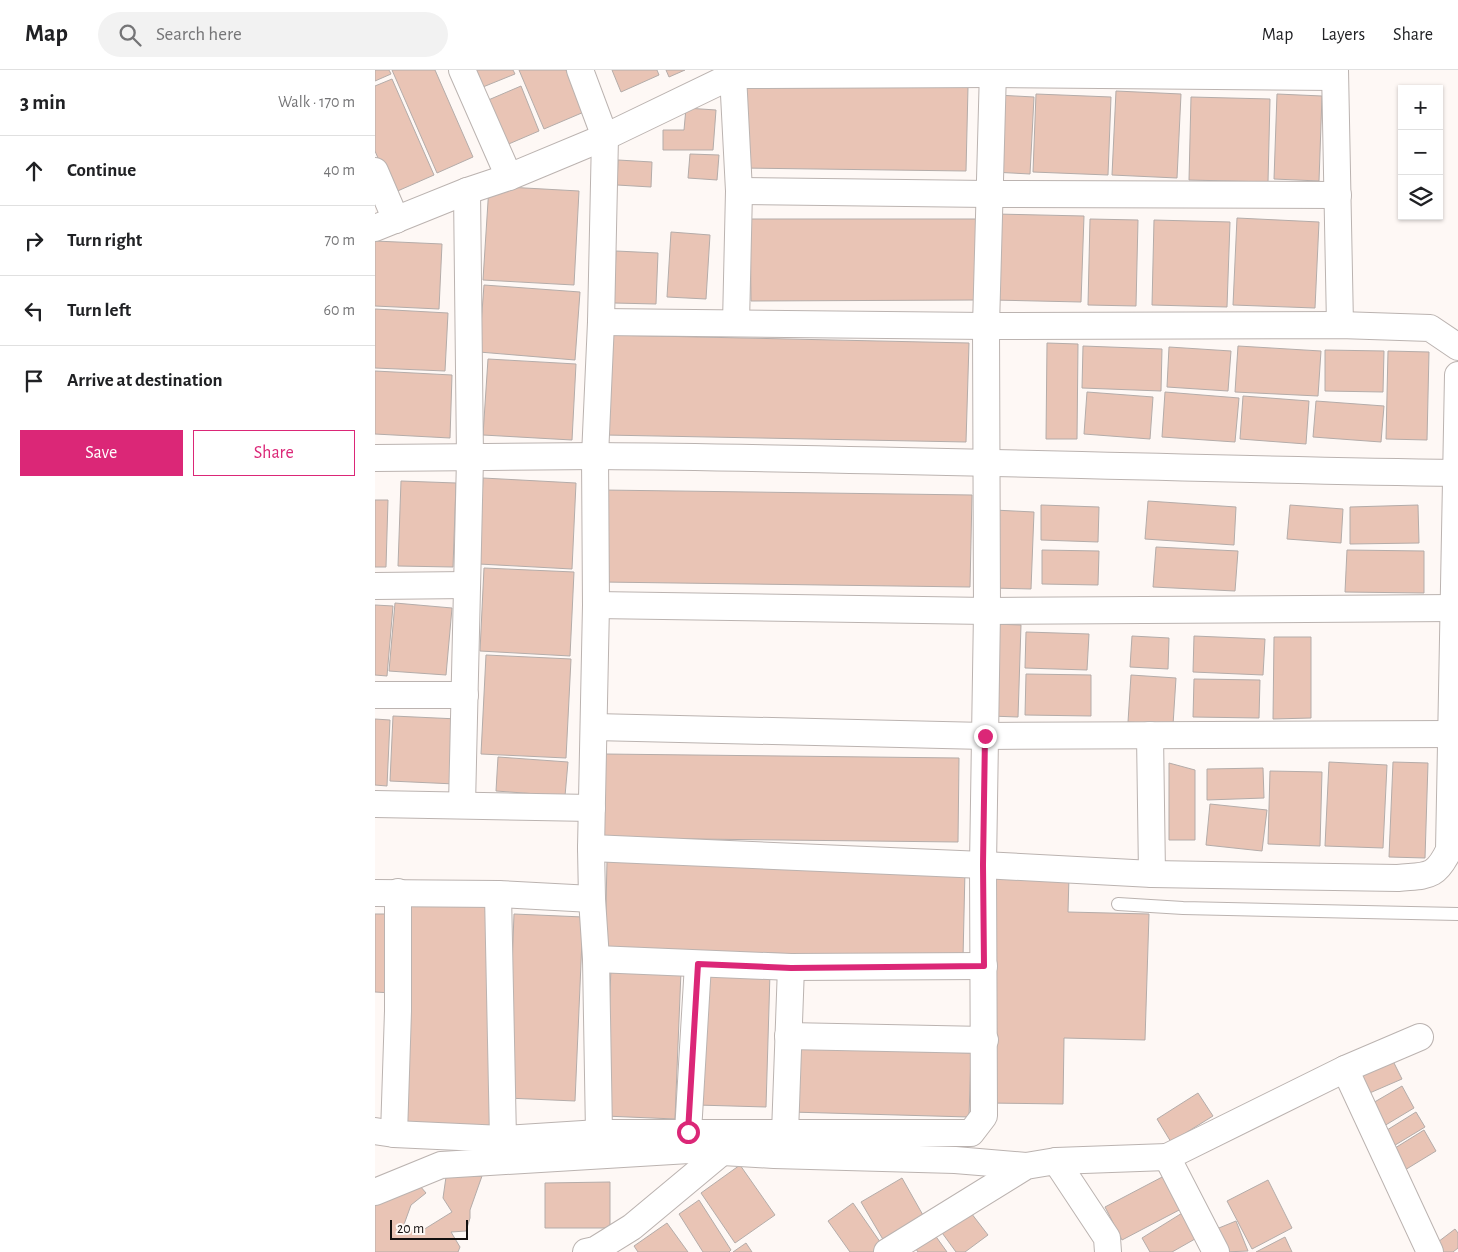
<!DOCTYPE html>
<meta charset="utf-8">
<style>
body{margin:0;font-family:"Alegreya Sans",sans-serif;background:#f2f2f2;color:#202124}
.controls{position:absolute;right:15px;top:15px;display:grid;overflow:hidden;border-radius:0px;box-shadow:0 1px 4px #0004}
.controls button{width:45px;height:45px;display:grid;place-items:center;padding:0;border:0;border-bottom:1px solid #e0e0e0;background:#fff;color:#202124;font:25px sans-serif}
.scale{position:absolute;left:15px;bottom:12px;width:78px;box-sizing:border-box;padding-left:5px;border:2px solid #141110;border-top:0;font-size:14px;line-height:18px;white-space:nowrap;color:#141110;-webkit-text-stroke:4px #fef8f5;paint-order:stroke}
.stop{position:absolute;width:15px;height:15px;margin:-11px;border:4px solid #db2777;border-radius:50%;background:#fff}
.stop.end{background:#db2777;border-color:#fff;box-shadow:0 1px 5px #0008}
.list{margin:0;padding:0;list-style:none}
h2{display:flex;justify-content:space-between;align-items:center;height:65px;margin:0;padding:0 20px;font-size:21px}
h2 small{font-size:16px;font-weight:400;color:#757577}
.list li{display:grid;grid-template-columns:32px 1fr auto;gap:15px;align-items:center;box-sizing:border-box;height:70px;padding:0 20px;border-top:1px solid #e0e0e0}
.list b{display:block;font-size:19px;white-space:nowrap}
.list em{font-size:16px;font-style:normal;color:#757577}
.actions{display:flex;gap:10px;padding:15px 20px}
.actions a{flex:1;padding:11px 0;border:1px solid #db2777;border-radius:0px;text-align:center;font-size:18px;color:#db2777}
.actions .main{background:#db2777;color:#fff}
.icon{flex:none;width:28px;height:28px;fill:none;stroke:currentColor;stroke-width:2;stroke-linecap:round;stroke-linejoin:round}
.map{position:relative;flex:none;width:1083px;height:1182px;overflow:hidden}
header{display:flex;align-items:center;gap:30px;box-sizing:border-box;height:70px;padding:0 25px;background:#fff;border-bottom:1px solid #e0e0e0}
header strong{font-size:24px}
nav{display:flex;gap:28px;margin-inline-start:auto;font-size:18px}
.search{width:350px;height:45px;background:#f2f2f2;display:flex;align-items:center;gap:12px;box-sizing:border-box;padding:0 18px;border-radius:28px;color:#757577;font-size:19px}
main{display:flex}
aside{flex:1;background:#fff}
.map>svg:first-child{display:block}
</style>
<header>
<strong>Map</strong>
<div class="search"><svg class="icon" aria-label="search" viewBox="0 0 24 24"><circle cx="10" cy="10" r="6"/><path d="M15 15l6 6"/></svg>Search here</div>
<nav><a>Map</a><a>Layers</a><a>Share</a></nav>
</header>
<main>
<aside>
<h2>3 min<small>Walk · 170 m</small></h2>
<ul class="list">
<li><svg class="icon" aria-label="ahead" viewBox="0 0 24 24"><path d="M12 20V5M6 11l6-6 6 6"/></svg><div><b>Continue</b></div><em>40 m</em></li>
<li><svg class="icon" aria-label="right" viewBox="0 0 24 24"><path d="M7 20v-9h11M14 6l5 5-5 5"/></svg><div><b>Turn right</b></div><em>70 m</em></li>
<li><svg class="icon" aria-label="left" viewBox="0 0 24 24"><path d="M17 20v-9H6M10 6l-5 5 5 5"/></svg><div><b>Turn left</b></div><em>60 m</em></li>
<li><svg class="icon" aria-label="arrive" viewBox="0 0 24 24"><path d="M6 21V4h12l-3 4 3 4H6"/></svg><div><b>Arrive at destination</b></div></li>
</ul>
<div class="actions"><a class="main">Save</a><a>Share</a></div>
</aside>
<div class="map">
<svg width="1083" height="1182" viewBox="0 0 1083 1182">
<rect width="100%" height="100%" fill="#fef8f5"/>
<!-- building -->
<g fill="#e9c4b5" stroke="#b4aca9">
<polygon points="0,0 14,0 16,4 0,11"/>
<polygon points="17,0 60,0 98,87 62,103"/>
<polygon points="95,0 138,0 140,4 103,19"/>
<polygon points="144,0 191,0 209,42 169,59"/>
<polygon points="237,0 282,0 284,5 246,22"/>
<polygon points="291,0 310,0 294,7"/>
<polygon points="17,9 59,105 18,123 0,81 0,16"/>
<polygon points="368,14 593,17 591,101 366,98"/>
<polygon points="146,16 164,61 129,76 111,31"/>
<polygon points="741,21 806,24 802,108 737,105"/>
<polygon points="661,24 736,27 733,105 658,102"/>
<polygon points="902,24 947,26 944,111 899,109"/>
<polygon points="622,25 659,27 655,104 618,102"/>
<polygon points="816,27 895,29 893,112 814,110"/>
<polygon points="311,38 341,40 338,80 288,80 288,60 309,60"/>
<polygon points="315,84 344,85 342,110 313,108"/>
<polygon points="243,90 277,92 276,117 242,115"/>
<polygon points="114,116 204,121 199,215 108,210"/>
<polygon points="621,144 709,146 706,232 618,230"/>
<polygon points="862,148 944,152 940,238 858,235"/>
<polygon points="375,149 602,149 602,230 376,231"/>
<polygon points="715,149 763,150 761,236 713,235"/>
<polygon points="779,150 855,152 852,237 777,235"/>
<polygon points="296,162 335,165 331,229 292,227"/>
<polygon points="0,171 67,174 64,239 0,236"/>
<polygon points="241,181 283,183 281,234 239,233"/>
<polygon points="109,215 205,222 200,290 104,282"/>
<polygon points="0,239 73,243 70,301 0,298"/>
<polygon points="233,265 594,273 591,372 230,365"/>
<polygon points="672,273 703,274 702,369 671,369"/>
<polygon points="708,276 787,279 786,321 707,318"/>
<polygon points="863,276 946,281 943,326 860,322"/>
<polygon points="794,277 856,281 853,321 792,317"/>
<polygon points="950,280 1009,281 1008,322 950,321"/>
<polygon points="1013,281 1054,282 1052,370 1011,369"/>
<polygon points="113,289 201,294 197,370 108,365"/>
<polygon points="0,301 77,305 75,368 0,364"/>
<polygon points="712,322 778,327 775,369 709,364"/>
<polygon points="790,322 864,328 860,372 787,367"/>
<polygon points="868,326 934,331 931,374 865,369"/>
<polygon points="941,331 1009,336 1006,372 938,367"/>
<polygon points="108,408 201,413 197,499 104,494"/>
<polygon points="26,411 81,413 78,497 23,496"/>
<polygon points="228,420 597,425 595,517 227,512"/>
<polygon points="0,430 13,430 11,497 0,497"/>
<polygon points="773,431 861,437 859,475 770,469"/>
<polygon points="666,435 724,437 723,472 666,470"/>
<polygon points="915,435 968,439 966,473 912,469"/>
<polygon points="1043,435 1044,473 975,474 975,437"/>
<polygon points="619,440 659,442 656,519 617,518"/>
<polygon points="781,477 863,481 860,521 778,517"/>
<polygon points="667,480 724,481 723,515 667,514"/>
<polygon points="972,480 1049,481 1049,523 970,522"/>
<polygon points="109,498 199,502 195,586 105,581"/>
<polygon points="20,533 77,538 71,605 14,601"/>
<polygon points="0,535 18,536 12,606 0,605"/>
<polygon points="618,554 646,555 643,647 615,646"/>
<polygon points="651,562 714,564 712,600 650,598"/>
<polygon points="757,566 794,568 793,599 755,597"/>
<polygon points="819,566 890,569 888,605 818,602"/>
<polygon points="899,567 936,567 936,648 898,649"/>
<polygon points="111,585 196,589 191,688 106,684"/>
<polygon points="651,604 716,605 716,646 650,645"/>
<polygon points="756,605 801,608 798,655 753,652"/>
<polygon points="819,609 885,610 884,648 818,647"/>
<polygon points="18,646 83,649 80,714 15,711"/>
<polygon points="0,649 15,650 12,716 0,715"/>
<polygon points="229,684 584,688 583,772 228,768"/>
<polygon points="123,687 193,692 190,726 121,721"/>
<polygon points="954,692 1012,695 1008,778 950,776"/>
<polygon points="1018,692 1053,693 1050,788 1014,787"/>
<polygon points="794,693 820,700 820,770 794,770"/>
<polygon points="888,698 889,728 832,730 832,699"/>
<polygon points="895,701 947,702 945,776 893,774"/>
<polygon points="835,734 892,740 887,781 831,775"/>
<polygon points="232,791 590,800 588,888 230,879"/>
<polygon points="621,804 694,806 693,842 774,844 770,970 689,968 688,1034 614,1033"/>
<polygon points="31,834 118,835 115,1061 28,1060"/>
<polygon points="0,844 16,844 18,923 0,922"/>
<polygon points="139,844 208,847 200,1031 132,1028"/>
<polygon points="236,898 306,901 300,1049 230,1046"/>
<polygon points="325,901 395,903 391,1037 322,1035"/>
<polygon points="418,978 596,983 594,1047 416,1042"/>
<polygon points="1017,989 1027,1009 990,1025 981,1005"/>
<polygon points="1027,1016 1039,1038 1004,1059 991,1037"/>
<polygon points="823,1023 838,1046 796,1072 782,1049"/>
<polygon points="1041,1042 1050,1057 1012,1080 1004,1065"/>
<polygon points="1049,1060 1061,1081 1025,1103 1012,1083"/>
<polygon points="365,1095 400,1145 360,1173 326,1123"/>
<polygon points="791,1105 808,1138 747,1170 730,1137"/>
<polygon points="107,1106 95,1140 95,1148 91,1161 76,1162 85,1177 83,1182 0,1182 0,1135 38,1115 45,1116 51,1123 36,1135 27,1160 48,1160 77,1142 68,1128 71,1107"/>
<polygon points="527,1108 553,1154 513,1178 486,1132"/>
<polygon points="893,1110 917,1158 877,1179 852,1131"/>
<polygon points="235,1112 235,1158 170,1158 170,1113"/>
<polygon points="324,1130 356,1180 354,1182 328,1182 304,1144"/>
<polygon points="478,1133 510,1179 505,1182 475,1182 453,1151"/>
<polygon points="593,1139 613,1165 590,1182 581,1182 565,1160"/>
<polygon points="812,1140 827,1165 797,1182 775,1182 767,1168"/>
<polygon points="861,1151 873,1181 849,1182 839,1160"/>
<polygon points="292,1153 313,1182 263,1182 259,1176"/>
<polygon points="1080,1159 1083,1163 1083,1178 1078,1182 1065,1182 1059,1175"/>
<polygon points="557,1161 572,1182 543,1182 538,1175"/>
<polygon points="910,1167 917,1182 881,1182"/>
<polygon points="371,1173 377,1182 358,1182"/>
</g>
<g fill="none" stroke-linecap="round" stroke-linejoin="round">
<!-- service casing -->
<g stroke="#bbb3b0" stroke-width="14">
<polyline id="service" points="743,834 808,838 1083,844"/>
</g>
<!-- minor casing -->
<g stroke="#bbb3b0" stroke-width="28">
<g id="minor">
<polyline points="87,0 134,107"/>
<polyline points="205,0 230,67 226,252 220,386 221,535 216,778 217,829 221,889 224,1063"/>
<polyline points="356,0 358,5 364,121 361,253"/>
<polyline points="960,0 965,255"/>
<polyline points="358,5 617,4 960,7"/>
<polyline points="0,101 21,150"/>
<polyline points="364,121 613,124 963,125"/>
<polyline points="0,158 92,121 134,107 230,67 369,0"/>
<polyline points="226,252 611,256 965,255 1055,258 1083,277"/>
<path d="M0 388C74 388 149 386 223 386 510 388 796 399 1083 403"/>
<polyline points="0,516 92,515"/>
<polyline points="221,535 612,541 1079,538"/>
<polyline points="0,625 90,625"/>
<polyline points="219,657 610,666 1076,664"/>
<polyline points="775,665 777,804"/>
<polyline points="0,734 217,738"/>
<polyline points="87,735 95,388 92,121"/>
<path d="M216 778 608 795 777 804 1023 808C1052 805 1060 809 1074 780L1083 305"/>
<polyline points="0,823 123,824 217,829"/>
<polyline points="123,824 128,1069"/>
<polyline points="221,889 416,897 609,896"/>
<polyline points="413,966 610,970"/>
<polyline points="970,999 1055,1182"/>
<polyline points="0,1061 19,1064 128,1069 224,1063 596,1063 609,1046 608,795 612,541 611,256 618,0"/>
<polyline points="313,1062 323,894"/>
<polyline points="410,1063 416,897"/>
<polyline points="19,1064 23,941 23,822"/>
<polyline points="681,1091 792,1087"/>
<polyline points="0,1122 66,1095 314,1080 399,1085 580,1090 651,1096"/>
<polyline points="211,1182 220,1180 257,1157 347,1082"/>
<polyline points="512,1182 651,1096 681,1091 732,1168 733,1182"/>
<polyline points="841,1182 792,1087 970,999 1045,967"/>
</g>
</g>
<!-- service -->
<use href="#service" stroke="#fff" stroke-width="12"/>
<!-- minor -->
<use href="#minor" stroke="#fff" stroke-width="26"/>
</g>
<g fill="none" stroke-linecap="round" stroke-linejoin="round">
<!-- route -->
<polyline stroke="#db2777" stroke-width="6" points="313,1062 323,894 416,898 609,896 608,795 610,666"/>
</g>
</svg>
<div class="controls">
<button>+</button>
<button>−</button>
<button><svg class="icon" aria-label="layers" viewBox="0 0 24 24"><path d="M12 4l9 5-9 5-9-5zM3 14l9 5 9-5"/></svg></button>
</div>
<div class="scale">20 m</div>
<div class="stop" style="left:313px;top:1062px"></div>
<div class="stop end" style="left:610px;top:666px"></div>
</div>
</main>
